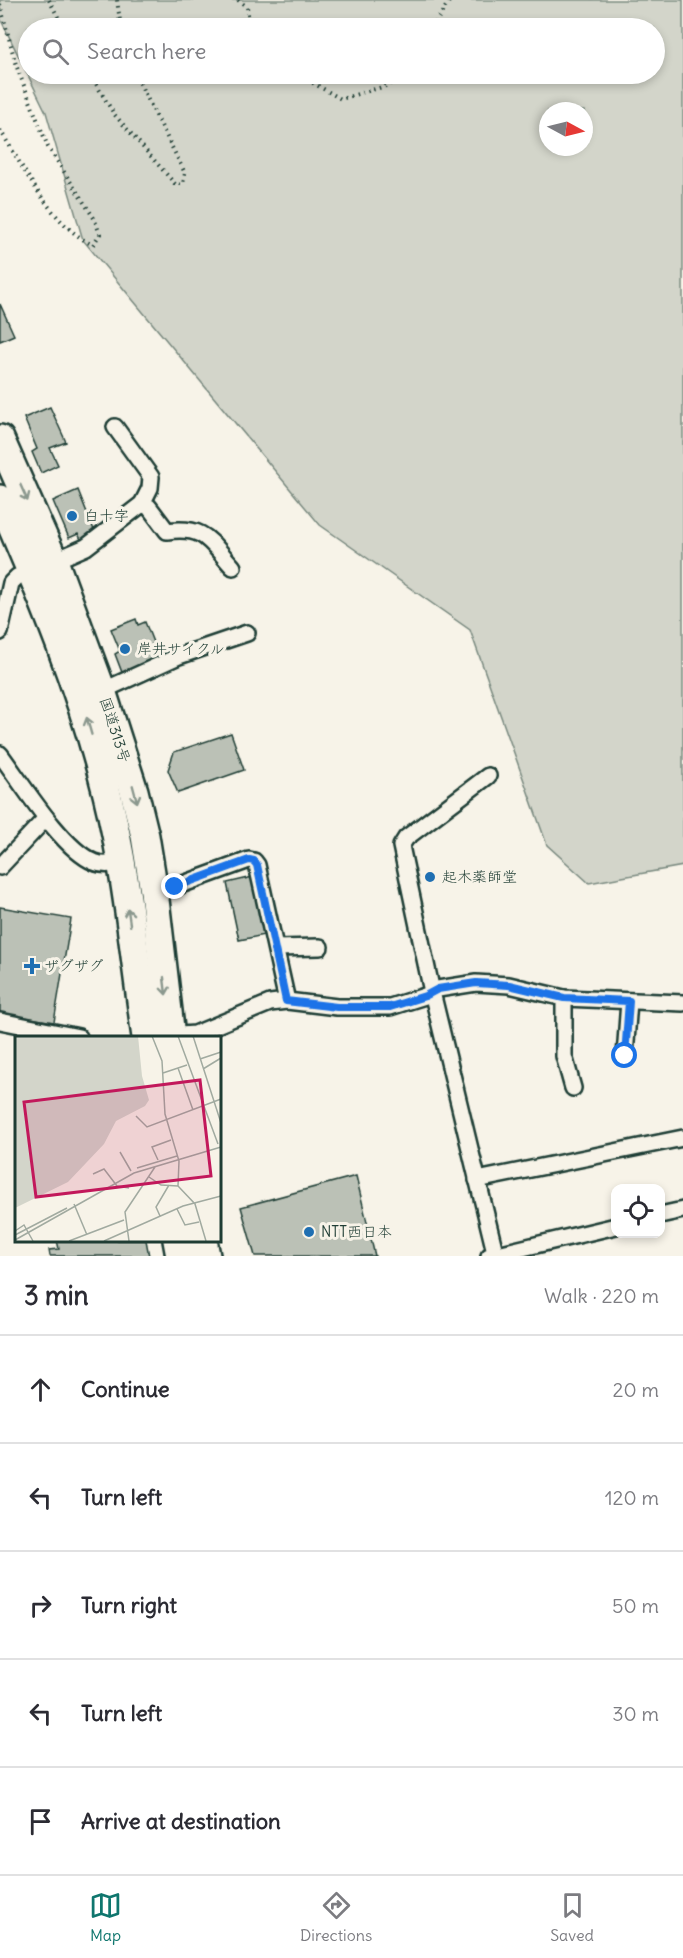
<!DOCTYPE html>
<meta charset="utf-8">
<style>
body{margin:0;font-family:Delius,"Klee One",sans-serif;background:#f7f7f7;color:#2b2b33}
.controls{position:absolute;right:18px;bottom:18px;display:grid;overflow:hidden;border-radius:12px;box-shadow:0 3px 9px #0003}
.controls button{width:54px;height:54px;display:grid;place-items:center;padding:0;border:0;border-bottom:2px solid #e1e1e2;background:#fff;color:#2b2b33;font:30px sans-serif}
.compass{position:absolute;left:539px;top:102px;width:54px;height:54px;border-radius:50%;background:#fff;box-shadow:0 3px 9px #0003;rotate:97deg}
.stop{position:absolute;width:18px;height:18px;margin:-14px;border:4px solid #1a73e8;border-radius:50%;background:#fff}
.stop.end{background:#1a73e8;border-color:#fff;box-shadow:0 2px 6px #0008}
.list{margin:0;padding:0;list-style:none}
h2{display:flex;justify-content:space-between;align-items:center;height:78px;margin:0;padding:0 24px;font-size:26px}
h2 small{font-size:20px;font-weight:400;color:#7c7c81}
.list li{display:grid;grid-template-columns:39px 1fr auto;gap:18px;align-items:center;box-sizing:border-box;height:108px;padding:0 24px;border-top:2px solid #e1e1e2}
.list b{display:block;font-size:22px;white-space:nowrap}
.list em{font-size:20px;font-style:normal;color:#7c7c81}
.icon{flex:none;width:33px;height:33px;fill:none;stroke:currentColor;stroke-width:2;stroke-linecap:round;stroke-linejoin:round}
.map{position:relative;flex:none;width:683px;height:1256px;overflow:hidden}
.search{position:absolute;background:#fff;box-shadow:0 3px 9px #0003;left:18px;right:18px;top:18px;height:66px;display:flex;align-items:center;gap:15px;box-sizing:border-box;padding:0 21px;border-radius:33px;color:#7c7c81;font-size:22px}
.sheet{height:618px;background:#fff}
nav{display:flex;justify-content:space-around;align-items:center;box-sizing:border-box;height:84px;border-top:2px solid #e1e1e2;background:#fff;font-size:16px;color:#7c7c81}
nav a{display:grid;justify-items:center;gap:3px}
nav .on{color:#0f766e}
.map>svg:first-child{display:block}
</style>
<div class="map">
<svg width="683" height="1256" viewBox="0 0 683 1256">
<rect width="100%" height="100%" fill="#f7f3e8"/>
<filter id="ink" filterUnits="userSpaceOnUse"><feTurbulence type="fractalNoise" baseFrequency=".0167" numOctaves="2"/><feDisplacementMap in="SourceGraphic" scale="12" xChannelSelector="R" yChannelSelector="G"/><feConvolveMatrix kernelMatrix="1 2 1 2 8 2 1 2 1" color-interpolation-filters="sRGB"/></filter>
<g filter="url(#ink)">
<!-- green -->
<path fill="#d3d5ca" stroke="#79897f" stroke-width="1.5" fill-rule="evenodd" d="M0 0H683V866L589 883 547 845 470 630 320 525 83 240 46 112 0 18ZM28 28H654V74H28ZM548 111H584V147H548Z"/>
<!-- building -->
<g fill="#bbc1b6" stroke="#1f3d34" stroke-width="1.5">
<polygon points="0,304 14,335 0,341"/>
<polygon points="50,407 66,442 50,448 58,465 41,473 32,452 37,449 24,418"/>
<polygon points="78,490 96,535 82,541 78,534 69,538 53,501"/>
<polygon points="136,619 138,625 145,622 160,660 123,675 115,654 120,651 111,629"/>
<polygon points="231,733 244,770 178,793 168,770 174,752"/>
<polygon points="253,877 264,935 239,940 227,883"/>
<polygon points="0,907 71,919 54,1022 0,1013"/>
<polygon points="356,1176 375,1256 255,1256 241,1207"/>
<polygon points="57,1240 146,1240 149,1256 50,1256 49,1250 59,1249"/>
</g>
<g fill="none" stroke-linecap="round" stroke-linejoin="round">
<!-- street casing -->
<g stroke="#1f3d34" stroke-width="20">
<g id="street">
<path d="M142 504 149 507 167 531C206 526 209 541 233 567"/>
<polyline points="0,632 11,583 17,577 86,547 142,504 150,488 151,477 115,427"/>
<polyline points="102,691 179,656 247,633"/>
<path d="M0 754C21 782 62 849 94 862 103 866 113 864 121 863"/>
<polyline points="488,776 406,838 401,846 432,992 496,1256"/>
<polyline points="0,867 46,818"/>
<polyline points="154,891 175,887 249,860 254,861 257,865 287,1001"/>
<polyline points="276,948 320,947"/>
<polyline points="564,998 564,1056 573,1088"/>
<polyline points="0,1021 79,1037"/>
<polyline points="166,1036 195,1034 270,1003 287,1001 337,1007 390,1007 425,996 438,989 476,983 509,985 564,998 683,1003"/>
<polyline points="625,1056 629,1001"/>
<polyline points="477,1180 683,1138"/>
<polyline points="660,1215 683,1210"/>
<polyline points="489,1256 616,1226"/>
</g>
</g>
<!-- highway casing -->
<g stroke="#1f3d34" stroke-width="32">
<g id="highway">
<polyline points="0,439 54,561 102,691 134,791 145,836 154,891 171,1037"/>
<path d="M0 499C42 595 82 692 107 794 127 874 134 956 146 1037"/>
<polyline points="177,1240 180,1256"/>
<polyline points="203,1240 206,1256"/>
</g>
</g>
<!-- path -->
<g stroke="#1f3d34" stroke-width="4" stroke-dasharray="1.5 4.5" stroke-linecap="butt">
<polyline points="49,0 64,28"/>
<polyline points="117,0 121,28"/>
<polyline points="238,0 247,7 249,21 255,28"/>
<path d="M0 4 16 65 48 147 94 218 100 234 93 245C51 225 24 168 0 130"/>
<polyline points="432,28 450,0"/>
<polyline points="90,74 114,114 175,184 183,184 185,173 135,74"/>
<polyline points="297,74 341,99 389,85 403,74"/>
</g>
<!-- street -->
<use href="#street" stroke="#f7f3e8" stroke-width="15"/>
<!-- highway -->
<use href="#highway" stroke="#f7f3e8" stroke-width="27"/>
</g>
<!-- one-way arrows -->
<defs><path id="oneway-shaft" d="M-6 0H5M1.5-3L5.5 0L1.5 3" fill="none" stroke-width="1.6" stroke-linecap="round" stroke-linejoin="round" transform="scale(1.5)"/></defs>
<g stroke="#8b988e">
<use href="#oneway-shaft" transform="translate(24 493) rotate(66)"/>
<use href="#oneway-shaft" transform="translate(89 726) rotate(-106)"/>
<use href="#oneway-shaft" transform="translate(135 794) rotate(75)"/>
<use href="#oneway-shaft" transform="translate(129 917) rotate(-98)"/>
<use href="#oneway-shaft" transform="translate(165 986) rotate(83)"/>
</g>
</g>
<g fill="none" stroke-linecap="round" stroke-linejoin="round" filter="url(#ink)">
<!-- route -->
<polyline stroke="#1a73e8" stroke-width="8" points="175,887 249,860 254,861 257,865 286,1001 337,1007 390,1007 425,996 438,989 476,983 509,985 564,998 629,1001 625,1056"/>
</g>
<!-- markers -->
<g fill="#1f6fb2" stroke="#f7f3e8" stroke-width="2">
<circle cx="72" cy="516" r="6"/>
<circle cx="125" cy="649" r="6"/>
<circle cx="430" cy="877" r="6"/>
<path d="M29 957h6v6h6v6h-6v6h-6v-6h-6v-6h6z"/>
<circle cx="309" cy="1232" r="6"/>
</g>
<g text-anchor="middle" stroke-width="6" stroke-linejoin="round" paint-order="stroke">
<!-- poi labels -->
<g font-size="15" fill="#1f3d34" stroke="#f7f3e8" text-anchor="start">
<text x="84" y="521">白十字</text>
<text x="137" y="654">岸井サイクル</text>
<text x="442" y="882">起木薬師堂</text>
<text x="44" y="971">ザグザグ</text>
<text x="321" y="1237">NTT西日本</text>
</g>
<!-- street labels -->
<g font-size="15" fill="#1f3d34" stroke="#f7f3e8">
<text transform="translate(115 730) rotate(72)" y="5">国道313号</text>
</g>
</g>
<!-- overview -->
<g transform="translate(15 1036)">
<rect width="206" height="206" fill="#f7f3e8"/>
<path d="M0 0H123L127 40 134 64 130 70 101 85 89 108 53 146 0 172Z" fill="#d3d5ca"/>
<path fill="none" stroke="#a1aaa0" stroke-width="1.5" d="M137 0 147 25 150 78 164 125 163 150 180 168 191 205M163 0 203 108M178 0 206 87M185 23 206 16M163 32 178 74M188 33 206 22M148 37 172 29M121 80 132 91 206 63M105 116 116 135M143 124 137 111 156 104M122 132 162 120M78 138 89 133 102 150 114 152M134 141 146 149 163 150M59 168 72 199M162 173 170 189 184 186M145 180 141 171 154 149M0 195 9 189 18 205M0 199 52 172M0 204 119 137 206 111M54 205 109 184M89 205 168 170 206 160M114 205 110 176 140 131"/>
<path fill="#c2185b" fill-opacity="0.15" stroke="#c2185b" stroke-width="3" d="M185 44 196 140 21 161 9 66Z"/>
<rect width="206" height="206" fill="none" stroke="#1f3d34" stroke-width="3"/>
</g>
</svg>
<div class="controls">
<button><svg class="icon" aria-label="locate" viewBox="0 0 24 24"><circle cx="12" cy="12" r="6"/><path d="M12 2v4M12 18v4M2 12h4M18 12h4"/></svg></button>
</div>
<svg class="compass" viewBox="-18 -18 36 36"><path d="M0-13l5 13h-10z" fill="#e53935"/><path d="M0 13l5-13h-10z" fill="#7c7c81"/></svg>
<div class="stop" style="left:625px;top:1056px"></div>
<div class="stop end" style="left:175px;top:887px"></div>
<div class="search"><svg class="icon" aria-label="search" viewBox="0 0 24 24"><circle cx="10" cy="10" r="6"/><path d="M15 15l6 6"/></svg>Search here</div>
</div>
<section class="sheet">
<h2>3 min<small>Walk · 220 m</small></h2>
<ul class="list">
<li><svg class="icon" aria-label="ahead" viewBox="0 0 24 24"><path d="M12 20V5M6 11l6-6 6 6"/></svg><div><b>Continue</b></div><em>20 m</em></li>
<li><svg class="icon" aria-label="left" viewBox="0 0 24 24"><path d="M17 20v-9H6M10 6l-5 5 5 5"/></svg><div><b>Turn left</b></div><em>120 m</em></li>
<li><svg class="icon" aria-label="right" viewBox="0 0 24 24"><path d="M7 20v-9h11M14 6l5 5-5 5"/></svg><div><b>Turn right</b></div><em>50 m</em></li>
<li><svg class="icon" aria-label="left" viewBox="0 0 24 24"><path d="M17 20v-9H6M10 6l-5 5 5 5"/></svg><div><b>Turn left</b></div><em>30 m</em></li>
<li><svg class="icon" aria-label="arrive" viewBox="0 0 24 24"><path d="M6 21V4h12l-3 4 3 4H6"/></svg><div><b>Arrive at destination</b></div></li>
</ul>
</section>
<nav>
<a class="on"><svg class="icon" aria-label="map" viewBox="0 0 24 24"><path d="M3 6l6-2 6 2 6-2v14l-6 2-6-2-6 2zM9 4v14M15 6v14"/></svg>Map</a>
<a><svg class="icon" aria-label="directions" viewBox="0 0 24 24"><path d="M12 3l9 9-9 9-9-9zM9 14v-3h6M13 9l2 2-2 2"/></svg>Directions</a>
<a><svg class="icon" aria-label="saved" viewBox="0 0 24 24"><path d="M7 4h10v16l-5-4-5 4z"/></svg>Saved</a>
</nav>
